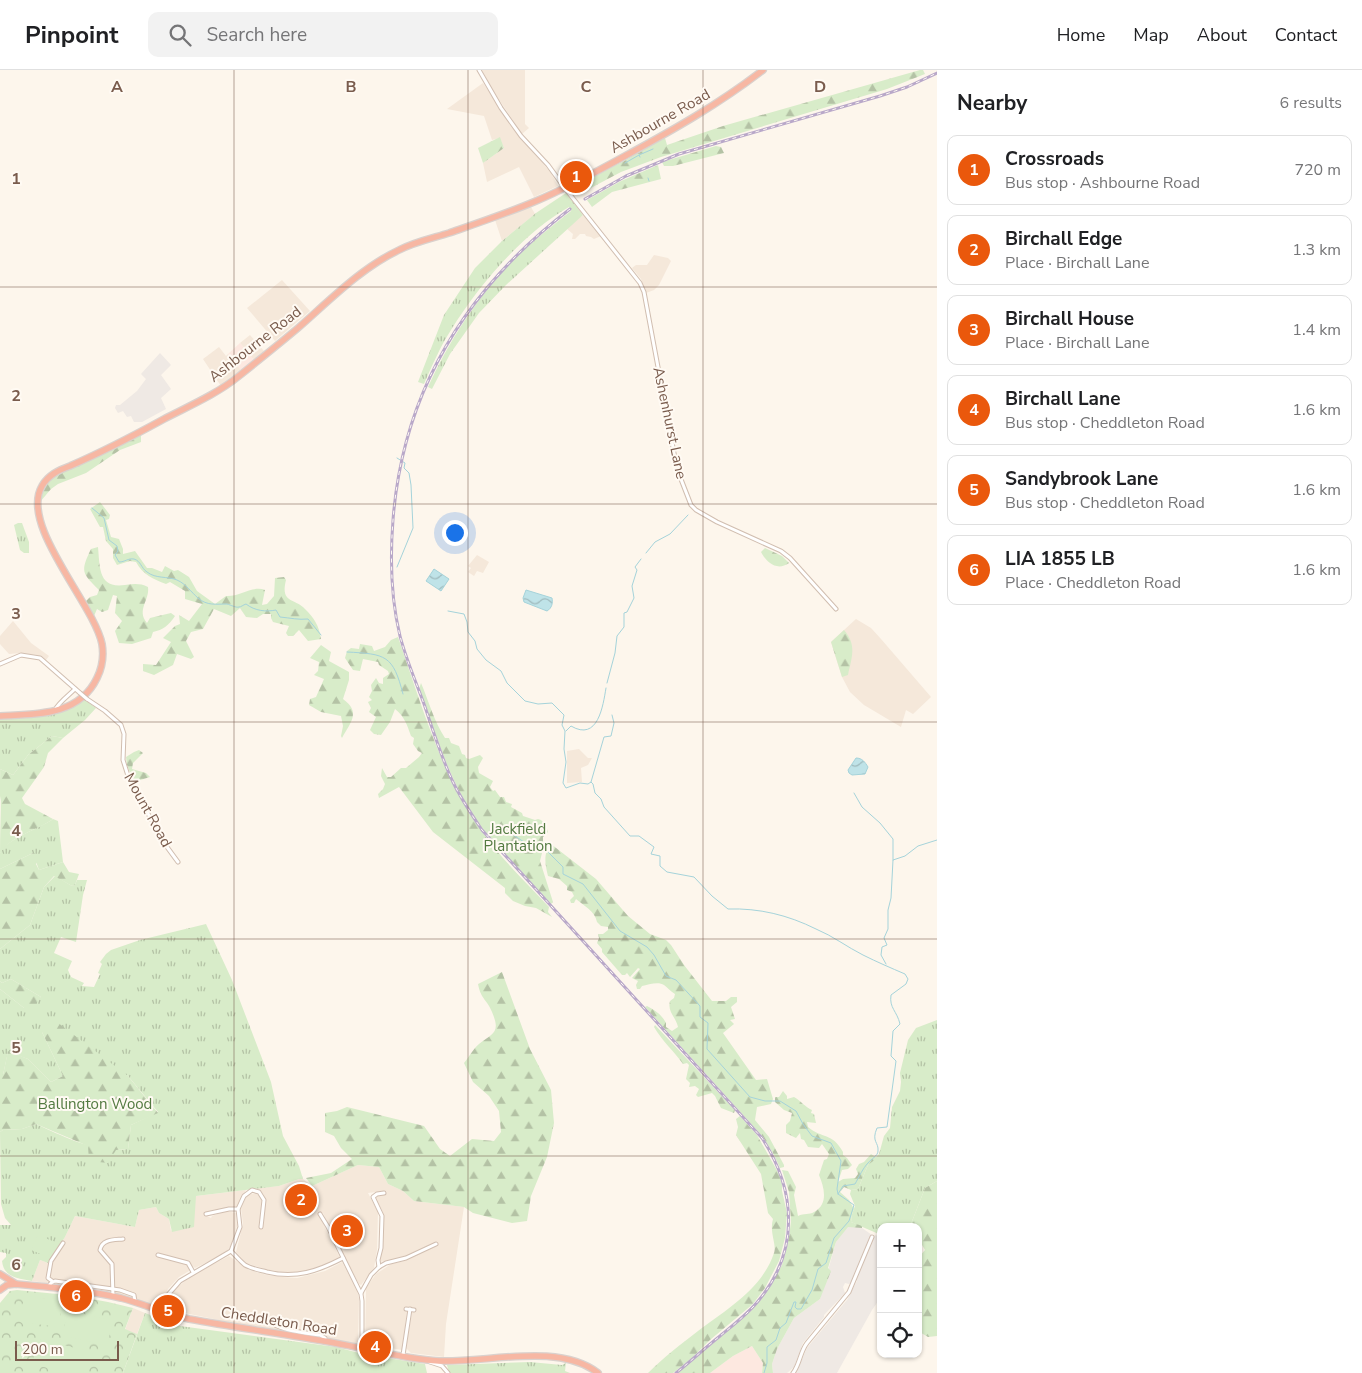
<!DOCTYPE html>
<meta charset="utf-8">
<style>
body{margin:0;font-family:"Nunito Sans",sans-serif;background:#f2f2f2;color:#202124}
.controls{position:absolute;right:15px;bottom:15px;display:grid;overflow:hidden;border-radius:10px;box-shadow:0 1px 4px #0004}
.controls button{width:45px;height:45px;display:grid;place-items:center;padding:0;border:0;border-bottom:1px solid #e0e0e0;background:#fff;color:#202124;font:25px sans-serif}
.scale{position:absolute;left:15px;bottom:12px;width:104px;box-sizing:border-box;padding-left:5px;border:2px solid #7a5c4d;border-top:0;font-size:14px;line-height:18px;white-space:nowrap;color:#7a5c4d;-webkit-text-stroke:4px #fffaf3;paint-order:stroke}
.you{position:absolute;left:454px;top:462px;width:18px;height:18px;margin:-12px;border:4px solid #fff;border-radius:50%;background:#1a73e8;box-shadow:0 0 0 8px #1a73e833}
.badge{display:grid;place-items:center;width:32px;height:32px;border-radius:50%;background:#ea580c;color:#fff;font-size:16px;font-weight:700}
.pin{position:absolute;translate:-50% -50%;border:2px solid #fff;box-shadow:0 1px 5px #0006}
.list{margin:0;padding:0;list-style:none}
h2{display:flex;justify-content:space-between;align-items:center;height:65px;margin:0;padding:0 20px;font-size:21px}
h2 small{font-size:16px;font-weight:400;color:#757577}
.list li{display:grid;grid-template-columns:32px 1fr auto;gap:15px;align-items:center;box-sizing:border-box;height:70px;margin:0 10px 10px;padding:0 10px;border:1px solid #e0e0e0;border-radius:10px}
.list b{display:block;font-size:19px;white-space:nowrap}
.list p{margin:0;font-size:16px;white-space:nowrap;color:#757577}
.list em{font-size:16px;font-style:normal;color:#757577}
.icon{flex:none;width:28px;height:28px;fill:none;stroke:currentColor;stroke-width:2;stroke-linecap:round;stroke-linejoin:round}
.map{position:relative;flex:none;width:937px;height:1303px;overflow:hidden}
header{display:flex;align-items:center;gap:30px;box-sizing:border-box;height:70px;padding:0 25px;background:#fff;border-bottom:1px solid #e0e0e0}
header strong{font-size:24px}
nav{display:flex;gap:28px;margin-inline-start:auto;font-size:18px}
.search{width:350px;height:45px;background:#f2f2f2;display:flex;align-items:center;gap:12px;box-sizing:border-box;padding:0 18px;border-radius:10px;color:#757577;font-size:19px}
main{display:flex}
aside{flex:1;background:#fff}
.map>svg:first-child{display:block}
</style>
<header>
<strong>Pinpoint</strong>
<div class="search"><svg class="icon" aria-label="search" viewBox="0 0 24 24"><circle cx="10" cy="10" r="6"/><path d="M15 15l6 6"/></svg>Search here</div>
<nav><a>Home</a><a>Map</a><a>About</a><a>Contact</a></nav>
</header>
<main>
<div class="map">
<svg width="937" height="1303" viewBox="0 0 937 1303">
<defs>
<pattern id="grass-tufts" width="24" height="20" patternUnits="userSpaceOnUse" patternTransform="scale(1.25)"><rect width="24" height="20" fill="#d8ecc9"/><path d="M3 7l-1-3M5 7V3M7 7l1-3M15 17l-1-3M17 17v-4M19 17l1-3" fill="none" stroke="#b4c2a5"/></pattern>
<pattern id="forest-firs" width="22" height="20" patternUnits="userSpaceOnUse" patternTransform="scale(1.25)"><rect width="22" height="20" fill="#d8ecc9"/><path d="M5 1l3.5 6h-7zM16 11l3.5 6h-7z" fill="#b4c2a5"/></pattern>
<pattern id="park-crowns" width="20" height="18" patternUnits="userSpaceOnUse" patternTransform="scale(1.25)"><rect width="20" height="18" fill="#d8ecc9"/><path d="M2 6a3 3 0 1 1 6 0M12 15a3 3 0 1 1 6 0" fill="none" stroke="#b4c2a5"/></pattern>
<pattern id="water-waves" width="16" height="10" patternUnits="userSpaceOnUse" patternTransform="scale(1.25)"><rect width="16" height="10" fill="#bfe3e8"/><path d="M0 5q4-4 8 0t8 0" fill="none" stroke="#a0bbbe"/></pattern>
</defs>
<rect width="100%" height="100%" fill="#fdf6ec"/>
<!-- residential -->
<g fill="#f5e8da">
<polygon points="482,0 525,0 525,54 529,58 522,64 492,19"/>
<polygon points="483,13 520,66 551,103 558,116 534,127 519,97 487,112 483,93 504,78 500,68 492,70 484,46 447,39"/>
<polygon points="531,137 535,144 502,171 495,150"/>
<polygon points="583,145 601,166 594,169 591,167 586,166 585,164 580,164 575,169 572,169 573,164 566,158"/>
<polygon points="654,185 668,188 671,191 659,215 654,220 646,223 641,209 632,198 636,195 647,195"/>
<polygon points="282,210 310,241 275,271 247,238"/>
<polygon points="250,265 264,281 254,290 240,273"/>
<polygon points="219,277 226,286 228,284 241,300 221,316 203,289"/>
<polygon points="477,485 489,492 483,503 477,501 474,506 468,502 471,498 468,496"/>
<polygon points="856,549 871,558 881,569 931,627 913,644 906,640 901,657 864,635 850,622 842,607 831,572"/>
<polygon points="13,551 31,573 49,586 46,590 37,585 21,583 9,584 0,574 0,566"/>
<polygon points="579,679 588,688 592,688 588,695 581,698 582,712 567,713 567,681"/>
<polygon points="358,1095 379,1097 388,1114 403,1121 414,1131 464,1137 446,1254 444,1287 411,1283 406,1278 412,1243 415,1239 405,1237 407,1241 402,1280 365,1274 366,1218 376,1204 391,1194 404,1191 435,1176 410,1186 380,1192 384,1149 382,1140 375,1128 376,1125 384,1125 385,1121 368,1123 378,1142 377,1180 374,1198 361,1215 359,1214 346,1191 323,1143 319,1145 340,1188 326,1195 302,1202 287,1203 268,1200 246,1193 236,1182 243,1154 241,1138 247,1125 256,1123 261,1126 262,1133 259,1156 263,1157 265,1131 264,1125 258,1118 279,1116 299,1109 303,1109 312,1116"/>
<polygon points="246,1120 237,1136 205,1145 211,1148 212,1146 226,1141 236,1143 237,1156 231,1175 226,1183 195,1198 187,1191 158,1183 157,1185 188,1194 190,1198 189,1201 179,1207 168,1219 160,1237 110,1222 32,1211 40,1190 48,1193 65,1167 75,1146 135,1157 139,1140 156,1137 159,1143 169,1149 171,1161 196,1126"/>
<polygon points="229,1186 249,1200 267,1205 282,1207 297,1208 325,1201 342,1192 357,1220 359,1229 358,1274 248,1256 165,1239 170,1224 179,1216 191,1206"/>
<polygon points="133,1238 145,1243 137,1264 125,1260"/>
</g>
<!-- commercial -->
<g fill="#fde8e0">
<polygon points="240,273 254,290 241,300 228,284"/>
<polygon points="752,1276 763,1293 762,1303 710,1303 733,1286"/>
</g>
<!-- industrial -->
<g fill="#efe9e4">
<polygon points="160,283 171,295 161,305 171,319 161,328 166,339 142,352 134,352 131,346 127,347 123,341 118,343 115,338 116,335 120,335 137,321 146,309 141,304"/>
<polygon points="848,1156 862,1158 872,1165 853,1211 849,1214 845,1213 843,1217 845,1223 824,1245 824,1247 803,1273 794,1297 787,1303 773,1303 772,1294 777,1279 794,1248 820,1229 836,1172"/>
<polygon points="875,1165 881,1167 881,1227 872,1240 837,1303 796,1303 807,1278 847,1230 857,1211 855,1209 858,1203"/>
</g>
<!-- grass -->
<g fill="url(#grass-tufts)">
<path d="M566 123 583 145 506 215 479 243 450 284 432 319 428 317C452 264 486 214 529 175 543 163 557 152 571 141L569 137C523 163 479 215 451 260 440 277 432 296 424 314L418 312 444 245 475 198 502 171 536 143Z"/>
<polygon points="18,453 22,453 29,472 29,483 24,483 20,480 14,455"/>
<path d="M85 630 96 638 85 650 63 668 52 666 28 685 13 705 0 699 2 721 0 731V648C30 647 59 647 85 630Z"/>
<path d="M53 749 58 751 63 792 39 800 33 783 0 799C0 794 0 787 0 783 4 770 41 758 53 749Z"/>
<path d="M55 806 72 816 75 815 77 810H87L83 825 76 872 61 867 54 883 72 891 68 900 71 907 84 913 82 916 94 917 100 904 98 903 102 894 100 892 106 884 111 880 140 870 206 854 232 910 271 1012 283 1066 299 1096 303 1109H299L279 1116 196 1126 194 1157 172 1162 169 1149 159 1143 156 1137 139 1140 135 1157 75 1146 65 1167 48 1193 40 1190 32 1211C18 1208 4 1208 2 1191L6 1187V1183L0 1182V1155H11L5 1148 1 1134 0 1062 3 1060 22 1059 36 1054C65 1067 95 1083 128 1079L131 1055 158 1042 128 1006 42 962 63 1006 51 1012 28 989 8 982 3 1005H0V919L24 938 41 927 11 909 2 913 0 911V879L30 855 44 817Z"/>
<polygon points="937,950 937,1111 925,1118 911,1154 912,1157 881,1157 881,1165 851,1152 852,1144 855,1136 850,1124 851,1120 858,1119 868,1095 879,1084 884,1066 890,1058 892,1037 900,1021 901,1012 900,1003 908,970 916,958"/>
<polygon points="145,1243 180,1256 336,1277 363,1284 425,1294 427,1303 123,1303"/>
<polygon points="530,1292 562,1295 566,1293 565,1301 570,1303 449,1303 447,1295"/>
</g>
<!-- forest -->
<g fill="url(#forest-firs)">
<polygon points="920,0 923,0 925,4 887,19 661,87 621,102 587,120 582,113 624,91 665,68 667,75 723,56"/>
<polygon points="500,67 504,78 483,93 478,78"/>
<polygon points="716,76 721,77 724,83 673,96 664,96 662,92"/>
<polygon points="658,95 661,109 612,122 592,137 587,130 621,111"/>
<path d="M141 364V372L120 380 86 403 58 414 51 419 40 432C44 419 46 411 58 403Z"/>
<path d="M100 432 110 445 109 449 106 450 111 467 119 469 123 479V484L135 481 147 498H152L162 502 165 496 174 501 178 500 189 507 197 521 215 534 226 526C239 527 253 515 265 520L262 535 267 534 274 526 275 508 284 507 286 510C280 534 295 528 305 539 314 548 319 555 321 569L308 571 299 560 293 566H288L286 563 289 556 273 552 271 548V544H263L257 548 246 547 240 538 231 546 214 539 203 559 191 562 186 571 194 587 191 589 177 584 173 595 154 605 143 601V594L156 595 171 572 163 568 175 556 180 554 179 545 189 551 202 534 185 529V521L170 512 166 514C153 509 143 505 136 492L130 491 117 495 113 488V479L106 471 103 457H100L90 439Z"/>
<path d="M98 477C100 497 98 519 125 515 133 514 140 513 148 517 150 530 136 540 147 553L150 548 171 543 175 546C169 555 163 560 153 562L151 568 132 574 119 573 115 561 122 551 115 543 117 526 113 525 108 540 102 542 97 539 94 546 85 532 90 527 97 525 99 520C82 503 80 502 91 479Z"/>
<path d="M765 478 782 486 789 493C778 501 767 494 761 482Z"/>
<path d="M844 560C857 575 852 587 848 605L842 607 831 572Z"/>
<path d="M398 567C421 633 440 702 481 760 500 788 526 812 549 837L548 842 552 847 536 838 525 836 513 831 505 823V818L433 762 399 717 379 728 378 724 383 719 385 714 381 706 382 698 387 707H391L401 698H406L419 687 422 683 418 681 413 674 414 668 411 666C407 655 405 647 395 639L390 652 381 665 374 664 370 660 376 647 369 642 371 638 368 632 372 630 369 627 372 621 371 615 376 608 379 613 383 614V608L389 604 388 601 379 595 378 592 363 589 360 601 353 600 345 588 347 581 351 578 359 579 360 574 372 576 374 581 385 577 391 570Z"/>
<path d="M321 575 331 582 329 591 349 602V610L343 629C361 642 351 652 342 668L341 666 343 656 341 646 321 642 309 635 310 629 316 627 324 609 314 605 318 601 319 592 310 588Z"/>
<path d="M421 613C429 632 434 651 445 668H449L451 673 459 676 462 684 465 685 466 688 469 689 480 685 483 688 478 697 479 703 493 711 490 717 493 721 495 720 500 727H504L506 732 512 734 511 737 522 743 523 746 535 750 538 749C545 751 546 755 548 762L543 767V773L538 778 542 783 540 791 553 832 551 834C525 807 496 780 475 748 449 709 435 663 419 619Z"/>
<path d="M52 666 63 668 48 683 44 697 22 728 25 734 53 749C36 761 11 766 0 783 0 755 2 727 0 699L13 705 28 685Z"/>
<polygon points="139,680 143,683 133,693 132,699 146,703 150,707 134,712 127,695 126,687 134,682"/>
<path d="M551 774 596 809 628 846 650 864 666 870 671 875 684 895 712 931H726L731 927H737V932L731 937 735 949 730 950 734 954 723 963 756 1010 767 1009 773 1029 771 1034 757 1037 755 1050 769 1067 784 1095V1097L780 1098 774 1085 763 1067 645 937 647 936C655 940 662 945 666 953V957L672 961 678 957C676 947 667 942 670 931L674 928 675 924C670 921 668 918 664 915 658 911 648 915 642 916L640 919H637L636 915 638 911 632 908 640 899 638 898 630 907 627 903 625 905H622L602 882V879L597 873 599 868 598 864H603L608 860V857L601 856 597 852C595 841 584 836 576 829L574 833H571L570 830 574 826 572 822 567 820V816L559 809 548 806C545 794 543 783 551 774Z"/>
<polygon points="33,783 41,786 36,794 39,800 63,792 69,802 79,804 75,815 72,816 54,806 44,817 30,855 0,879 0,799"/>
<path d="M502 902 530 979 551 1020 554 1053 547 1087 531 1126 527 1151 512 1153 473 1143 464 1137 414 1131 403 1121 388 1114 379 1097 358 1095 312 1116 306 1108 331 1103 352 1089 341 1078 334 1066 325 1062V1043L337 1041 347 1037 424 1056 440 1079 450 1086 472 1069 494 1071 501 1062 499 1041 489 1026 473 1012 464 993C469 987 473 979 479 974 493 963 501 963 492 942 487 929 481 930 478 914Z"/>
<polygon points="11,909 41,927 33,938 24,938 0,919 0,911 2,913"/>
<polygon points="53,949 128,1006 158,1043 131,1055 128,1079 116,1080 108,1093 89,1091 88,1076 36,1054 22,1059 3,1060 0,1062 0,1005 3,1005 8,981 28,989 51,1012 63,1006 42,962"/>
<path d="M655 955 735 1040 734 1043 721 1038 715 1026 712 1023 698 1027 696 1025 699 1019 695 1016 689 1017 690 1013 686 1009 689 995 687 993 683 994C674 981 662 971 654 957Z"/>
<path d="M783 1021 787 1026V1029L794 1027C801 1031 805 1037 812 1040L811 1043 814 1044 816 1053 807 1052 808 1057C822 1069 832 1062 843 1082V1085L847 1088 852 1095 848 1099 842 1100 838 1112 843 1109 855 1108 858 1104 856 1099 859 1094 864 1092 871 1084 877 1088 868 1095 858 1119 851 1120 844 1117 840 1122 849 1130 854 1139 852 1144 851 1152 862 1156V1158L848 1157 836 1172 828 1198 831 1201 820 1229 794 1248 777 1279 772 1294 773 1303H762L763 1293 752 1276 733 1286 710 1303H678L752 1240 764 1225 782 1195 789 1167 791 1151 789 1122 782 1100 788 1101 796 1117 794 1125 798 1146C804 1143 809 1145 814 1142 829 1134 824 1117 819 1105L824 1090 827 1089 829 1084 822 1074 819 1078 808 1077 804 1070 801 1069 800 1063 796 1068 786 1063V1055L790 1051 792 1043 784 1040 775 1032V1027H779Z"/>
<path d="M740 1046 757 1065 779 1104 782 1113V1121L787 1143 785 1168 779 1191 765 1218 753 1234 710 1270 692 1288 673 1303H648C663 1288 681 1274 698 1261 727 1239 762 1219 774 1183 777 1175 769 1162 773 1149L768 1143 761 1104 736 1065 738 1057 736 1049Z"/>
<polygon points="937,1111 937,1266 928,1267 918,1261 918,1188 925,1180 918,1168 918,1157 912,1157 911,1154 925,1118"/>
</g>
<!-- park -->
<polygon fill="url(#park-crowns)" points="17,1220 67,1225 73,1230 81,1227 108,1232 133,1238 125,1259 137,1264 123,1303 0,1303 0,1233 10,1221"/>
<!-- pitch -->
<g fill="#d8ecc9">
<polygon points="38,1165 55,1172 48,1187 31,1180"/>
<polygon points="24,1226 62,1231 59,1257 20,1252"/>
<polygon points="68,1240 113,1251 107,1276 62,1265"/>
<polygon points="38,1269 88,1281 83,1303 68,1303 32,1294"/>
</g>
<!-- water -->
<g fill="url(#water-waves)" stroke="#a5d3da">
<polygon points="434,499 449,509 441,521 426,511"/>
<path d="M526 520 552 528C553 533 552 538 547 541L524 532 523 528Z"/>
<path d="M856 688C862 688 865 692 868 697L865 704 852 705 849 703 848 700Z"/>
</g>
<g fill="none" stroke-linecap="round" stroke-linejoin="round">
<!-- stream -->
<g stroke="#a5d3da" stroke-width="1">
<polyline points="640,87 639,85 653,79"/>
<polyline points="625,93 639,85"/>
<polyline points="648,108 649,111"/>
<path d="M92 438 104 448 109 470 117 476 118 481 115 485 119 492C125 492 128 488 134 489 141 491 141 498 147 502 156 509 167 506 177 510 186 514 191 522 198 528 207 536 216 534 227 534 231 535 236 538 239 537 241 537 243 535 246 534 255 541 266 542 276 540L280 547C291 548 298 550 308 549L321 565"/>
<polyline points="646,483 655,472 670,464 688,445"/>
<polyline points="397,497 413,458 411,415 409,403 404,398 405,393 397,388"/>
<path d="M448 541 464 544 467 552 468 562 475 571 477 579 486 590 501 601 507 613 525 631 538 634 552 633 564 645 562 655 565 661 564 679 566 692 563 713 566 718 580 713 588 714 591 712 593 714 595 723 601 729 604 737 630 766H639L654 777 651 784 660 786V796L667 802 694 807 712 826 728 839C759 838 788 845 816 859 833 866 847 877 863 885 877 892 891 898 905 904L908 909 906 914 891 925C889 938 897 941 900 954L893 961 891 986 896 991 887 1057 877 1058C871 1072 879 1072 878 1081 878 1086 871 1089 868 1093 863 1098 859 1107 855 1114L843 1116 838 1124"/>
<path d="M347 582C386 584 393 585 403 624"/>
<polyline points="607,613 615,583 617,566 624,557 624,543 627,542 634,528 632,516 637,500 635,497 641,489"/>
<path d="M566 661 571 656C598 672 603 636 606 618"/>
<polyline points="591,712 604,667 611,666 614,653 612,645"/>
<polyline points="854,723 862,737 880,753 893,769 893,790"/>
<polyline points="509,762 530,776 537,776 542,778"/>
<polyline points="547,781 563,797 563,804 583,814 620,861 647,877 654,885 666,906 676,910 700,936 700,947 708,953 707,979 750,1027 765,1031 780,1031 796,1041 803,1054 812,1066 831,1073 841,1091 837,1119 838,1124 854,1135 849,1151 834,1168 826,1193 818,1199 812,1220 801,1239 797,1239 795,1237 796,1232 794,1232 786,1253 780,1258 776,1270 767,1277 767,1293 764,1303"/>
<polyline points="886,894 881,885 882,877 887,875 884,868 888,859 888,840 891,828 893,790 905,786 918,776 937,770"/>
</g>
<!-- street casing -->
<g stroke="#d1beb0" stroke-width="5">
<g id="street">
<polyline points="479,0 501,38 521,66 548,95 564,117 640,213 644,222 677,399 691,435 696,440 717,452 781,481 790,488 836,539"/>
<polyline points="0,594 21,585 40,588 80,623"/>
<polyline points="87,629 105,641 121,655 124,664 123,690 130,712 167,777 178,792"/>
<path d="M55 640C58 633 69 625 75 619"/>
<polyline points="206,1144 229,1139 238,1139"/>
<polyline points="320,1144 328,1157 361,1224 362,1231 362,1278"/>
<path d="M231 1181C235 1185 240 1191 245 1195 252 1199 260 1200 267 1202 296 1209 318 1201 343 1188"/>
<polyline points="158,1185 188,1193 193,1202"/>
<polyline points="379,1197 378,1190 381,1178 382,1146 373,1127 377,1124 384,1123"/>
<polyline points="52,1211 48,1208 51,1191 63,1173"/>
<polyline points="49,1216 51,1213 55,1211 120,1220 134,1225 135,1232"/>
<polyline points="361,1223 371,1205 379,1197 386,1193 406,1188 436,1174"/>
<path d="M113 1226 112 1194 100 1180C102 1169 114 1170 123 1169"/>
<polyline points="406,1239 414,1240"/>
<polyline points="162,1241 166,1227 180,1211 231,1181 240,1157 238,1139 244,1126 252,1120 259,1122 264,1130 261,1157"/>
<path d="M266 1245C268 1260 307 1263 320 1265L325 1268V1271"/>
<polyline points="403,1285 410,1239"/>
<polyline points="430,1292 442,1296 448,1303"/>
<path d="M793 1303C800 1294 800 1282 807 1273L849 1222 872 1167"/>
</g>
</g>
<!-- highway casing -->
<g stroke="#dad1cd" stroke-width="8">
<g id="highway">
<path d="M0 646C36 644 79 646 97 608 102 598 104 586 102 574 94 534 19 455 42 416 48 405 59 400 70 396 102 382 133 366 164 349 189 336 217 324 239 306 259 290 279 274 298 258 330 230 361 198 399 180 414 172 433 168 449 163 478 153 508 143 536 131 567 118 596 102 625 86 673 60 719 34 763 0"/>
<polyline points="0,1204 16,1214"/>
<path d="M0 1220 7 1215 16 1214C50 1217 87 1220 121 1228 144 1234 166 1244 189 1249 238 1258 286 1264 335 1273 369 1279 404 1289 439 1291 487 1293 558 1272 598 1303"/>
</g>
</g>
<!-- street -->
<use href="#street" stroke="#fff" stroke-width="3"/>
<!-- highway -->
<use href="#highway" stroke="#f7b7a3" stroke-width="5.5"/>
<!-- rail casing -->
<g stroke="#b9a8c9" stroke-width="3">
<g id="rail">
<polyline points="585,129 626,106 679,84 880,26 907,17 937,3"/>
<path d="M570 139C467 218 403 319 393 450 390 488 391 529 400 566 406 589 416 612 424 634 433 660 441 687 453 712 461 729 472 745 482 760L762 1068C796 1120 800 1180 759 1230 748 1244 733 1255 720 1266 705 1278 691 1291 676 1303"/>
</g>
</g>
<!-- rail -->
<use href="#rail" stroke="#fffaf3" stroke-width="1" stroke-dasharray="4" stroke-linecap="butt"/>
<!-- street-bridge casing -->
<g stroke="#d1beb0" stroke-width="5" stroke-linecap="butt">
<polyline id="street-bridge" points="80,623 87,629"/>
</g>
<!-- street-bridge -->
<use href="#street-bridge" stroke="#fff" stroke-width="3"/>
</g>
<!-- grid -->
<path fill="none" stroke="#7a5c4d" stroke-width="1" stroke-opacity="0.55" d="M234 0V1303M468 0V1303M703 0V1303M0 217H937M0 434H937M0 652H937M0 869H937M0 1086H937"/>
<g text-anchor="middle" stroke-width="4" stroke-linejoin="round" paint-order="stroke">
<!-- street labels -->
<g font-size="15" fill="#7a5c4d" stroke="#fffaf3">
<text transform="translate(660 51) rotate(-30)" y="5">Ashbourne Road</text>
<text transform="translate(255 274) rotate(-38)" y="5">Ashbourne Road</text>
<text transform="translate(670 353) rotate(78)" y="5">Ashenhurst Lane</text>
<text transform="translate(148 740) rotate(61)" y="5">Mount Road</text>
<text transform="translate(279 1251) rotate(9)" y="5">Cheddleton Road</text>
</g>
<!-- park labels -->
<g font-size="15" fill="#537a41" stroke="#fffaf3">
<text x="518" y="764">Jackfield<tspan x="518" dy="17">Plantation</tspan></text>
<text x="95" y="1039">Ballington Wood</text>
</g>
</g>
<g font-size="16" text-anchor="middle" font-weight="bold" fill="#7a5c4d" stroke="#fffaf3" stroke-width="4" stroke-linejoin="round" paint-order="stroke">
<text x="117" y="22">A</text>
<text x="351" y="22">B</text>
<text x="586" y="22">C</text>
<text x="820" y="22">D</text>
<text x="16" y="114">1</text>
<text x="16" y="331">2</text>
<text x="16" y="549">3</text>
<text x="16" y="766">4</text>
<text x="16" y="983">5</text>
<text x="16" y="1200">6</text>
</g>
</svg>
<div class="controls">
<button>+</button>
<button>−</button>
<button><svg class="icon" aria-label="locate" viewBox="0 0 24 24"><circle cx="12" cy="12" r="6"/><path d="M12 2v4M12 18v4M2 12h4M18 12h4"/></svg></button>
</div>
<div class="scale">200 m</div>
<div class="you"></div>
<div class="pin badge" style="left:576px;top:107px">1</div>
<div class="pin badge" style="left:301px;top:1130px">2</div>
<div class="pin badge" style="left:347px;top:1161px">3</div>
<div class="pin badge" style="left:375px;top:1277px">4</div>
<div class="pin badge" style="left:168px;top:1241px">5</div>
<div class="pin badge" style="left:76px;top:1226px">6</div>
</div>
<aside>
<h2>Nearby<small>6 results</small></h2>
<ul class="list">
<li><span class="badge">1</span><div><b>Crossroads</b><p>Bus stop · Ashbourne Road</p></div><em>720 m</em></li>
<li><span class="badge">2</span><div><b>Birchall Edge</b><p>Place · Birchall Lane</p></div><em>1.3 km</em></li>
<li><span class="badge">3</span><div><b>Birchall House</b><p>Place · Birchall Lane</p></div><em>1.4 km</em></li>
<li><span class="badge">4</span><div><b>Birchall Lane</b><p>Bus stop · Cheddleton Road</p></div><em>1.6 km</em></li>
<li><span class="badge">5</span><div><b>Sandybrook Lane</b><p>Bus stop · Cheddleton Road</p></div><em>1.6 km</em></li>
<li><span class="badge">6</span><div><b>LIA 1855 LB</b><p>Place · Cheddleton Road</p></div><em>1.6 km</em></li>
</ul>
</aside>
</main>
